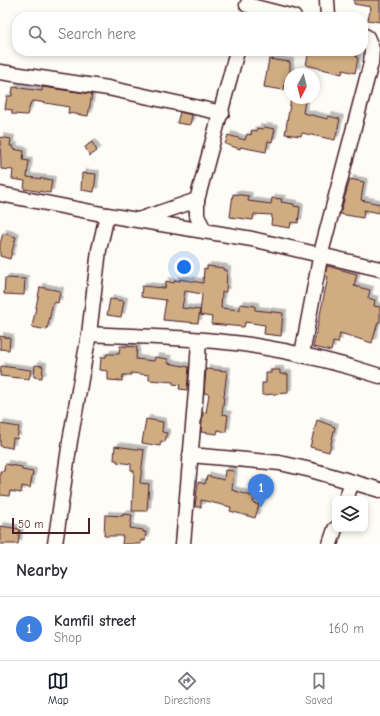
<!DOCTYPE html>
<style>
body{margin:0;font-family:"Comic Neue",sans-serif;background:#f2f2f3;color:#2b2b33}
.controls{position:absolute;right:12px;bottom:12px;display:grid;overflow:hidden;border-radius:8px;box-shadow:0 2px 6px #0003}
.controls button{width:36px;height:36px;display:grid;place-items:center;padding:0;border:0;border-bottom:1px solid #e1e1e2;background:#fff;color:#2b2b33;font:20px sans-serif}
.compass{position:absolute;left:284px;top:68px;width:36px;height:36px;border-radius:50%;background:#fff;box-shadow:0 2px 6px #0003;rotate:187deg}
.scale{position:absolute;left:12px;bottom:10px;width:78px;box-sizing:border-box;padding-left:4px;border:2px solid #4a1f2b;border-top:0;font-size:11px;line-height:14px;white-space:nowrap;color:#4a1f2b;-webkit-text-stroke:3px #fdfcf7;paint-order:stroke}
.you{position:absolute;left:184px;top:267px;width:14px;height:14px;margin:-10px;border:3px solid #fff;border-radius:50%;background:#1a73e8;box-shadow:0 0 0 6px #1a73e833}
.badge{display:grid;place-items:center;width:26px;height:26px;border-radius:50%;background:#111827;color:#fff;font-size:13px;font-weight:700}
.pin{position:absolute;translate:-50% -33px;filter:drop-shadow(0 1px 2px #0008)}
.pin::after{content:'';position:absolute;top:21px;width:14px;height:12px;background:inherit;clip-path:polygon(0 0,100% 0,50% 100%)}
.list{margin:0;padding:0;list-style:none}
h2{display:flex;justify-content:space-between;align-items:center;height:52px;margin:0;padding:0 16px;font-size:17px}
h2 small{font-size:13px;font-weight:400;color:#7c7c81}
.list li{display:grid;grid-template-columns:26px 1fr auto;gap:12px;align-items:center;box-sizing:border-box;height:64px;padding:0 16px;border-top:1px solid #e1e1e2}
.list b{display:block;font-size:15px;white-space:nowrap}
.list p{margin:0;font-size:13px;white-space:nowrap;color:#7c7c81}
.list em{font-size:13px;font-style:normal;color:#7c7c81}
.icon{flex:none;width:22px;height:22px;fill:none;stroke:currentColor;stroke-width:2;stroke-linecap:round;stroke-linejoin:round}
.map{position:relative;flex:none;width:380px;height:544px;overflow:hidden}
.search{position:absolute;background:#fff;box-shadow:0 2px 6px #0003;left:12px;right:12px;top:12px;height:44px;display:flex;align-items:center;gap:10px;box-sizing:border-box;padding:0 14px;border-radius:16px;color:#7c7c81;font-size:15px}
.sheet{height:116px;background:#fff}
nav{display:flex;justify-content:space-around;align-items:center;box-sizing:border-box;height:56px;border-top:1px solid #e1e1e2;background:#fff;font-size:11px;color:#7c7c81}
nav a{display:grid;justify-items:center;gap:2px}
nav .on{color:#111827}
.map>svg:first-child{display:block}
</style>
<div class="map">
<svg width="380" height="544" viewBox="0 0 380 544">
<defs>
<filter id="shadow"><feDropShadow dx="3.5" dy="-3.5" stdDeviation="0" flood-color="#0004"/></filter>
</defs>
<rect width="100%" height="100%" fill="#fdfcf7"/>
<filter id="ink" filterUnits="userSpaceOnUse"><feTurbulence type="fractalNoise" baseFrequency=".025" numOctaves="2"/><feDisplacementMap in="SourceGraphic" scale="8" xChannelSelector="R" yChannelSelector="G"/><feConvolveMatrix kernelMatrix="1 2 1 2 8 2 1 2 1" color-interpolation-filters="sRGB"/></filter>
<g filter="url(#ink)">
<!-- building -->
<g fill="#d0ac82" stroke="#4a1f2b" filter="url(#shadow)">
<polygon points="354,0 380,0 380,22 368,20 371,7 354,4"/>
<polygon points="309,51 351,51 351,53 356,54 356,57 358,58 355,73 343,70 342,74 306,65"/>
<polygon points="269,59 290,62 290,81 285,80 284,90 264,87"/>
<polygon points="13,87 42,91 42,87 92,94 88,116 68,113 69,107 34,101 31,102 27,115 12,114 12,110 5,109 7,96 12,96"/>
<polygon points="291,98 305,100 303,113 328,119 328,116 340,119 335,140 302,133 301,136 285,134"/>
<polygon points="180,112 192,115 190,125 177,123"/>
<polygon points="264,127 275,129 272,142 268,141 266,152 240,147 240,149 225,144 228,135 245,140 247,134 251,135 252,130 257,131 257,128 263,129"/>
<polygon points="0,137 11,139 10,146 14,146 13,149 24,151 23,160 29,161 27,177 52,180 50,193 24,189 25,181 12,179 13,170 1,169"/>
<polygon points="92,142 97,151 90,156 85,147"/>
<polygon points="82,173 96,174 94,192 81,190"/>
<polygon points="350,179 364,182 361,200 380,204 380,213 364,210 363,218 340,214"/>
<polygon points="233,194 249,196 248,201 271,204 272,198 282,199 281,202 294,204 294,206 300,207 298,223 291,222 290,228 271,225 272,215 254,214 253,220 230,217"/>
<polygon points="3,233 16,237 10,259 0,256 0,244"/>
<polygon points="207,266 224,268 223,270 227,270 226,292 222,292 221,308 240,310 240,304 255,306 255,310 283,313 281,336 264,334 265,325 245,322 244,327 211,324 212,317 200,315 202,294 185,291 182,308 200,310 198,323 163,320 166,300 141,297 142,286 165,288 166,281 174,283 175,280 180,281 180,279 203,283 204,268 207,269"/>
<polygon points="327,266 357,274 354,286 370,290 368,298 375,300 374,306 380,307 380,322 378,322 372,343 340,333 338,343 333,342 331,351 313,347 328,277 325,276"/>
<polygon points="5,278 25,279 24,295 4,294"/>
<polygon points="40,287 60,291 58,303 53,302 47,330 32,327"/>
<polygon points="110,299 124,301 121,317 107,315"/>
<polygon points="0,336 10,338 9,350 0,349"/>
<polygon points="120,346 137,347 136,359 154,361 155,357 168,359 168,363 189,367 187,390 179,389 180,385 173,384 173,382 149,380 149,375 131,373 131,375 123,375 122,381 108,380 108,371 100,370 101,357 106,357 107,354 119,354"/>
<polygon points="35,365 43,366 42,378 34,377"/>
<polygon points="1,366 31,370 29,379 0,376"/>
<polygon points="206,369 227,371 222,414 228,415 226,432 218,430 217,434 201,432 203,412 206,413 209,394 204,393"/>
<polygon points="271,370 280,370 280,374 288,374 288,393 262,395 262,383 266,383 266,373 271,373"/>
<polygon points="146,419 163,422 162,432 167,433 165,442 161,441 160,446 142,443"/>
<polygon points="317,420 335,427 329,452 310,447"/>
<polygon points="0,424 19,427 17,439 13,438 12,448 0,446"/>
<polygon points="115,446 144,450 140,483 149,484 147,511 132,511 134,471 131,470 131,464 117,462 117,460 114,460"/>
<polygon points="5,464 22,467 22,470 33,472 30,488 22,486 21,493 10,491 9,496 0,495 0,471 4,471"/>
<polygon points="225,470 234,471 232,490 255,497 253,503 259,505 255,518 230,511 231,507 201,500 201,507 195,507 198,482 205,484 207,476 224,480"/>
<polygon points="123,514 132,515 130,528 143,530 143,532 146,532 145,541 141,540 141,544 122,544 123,536 104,536 105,515 123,516"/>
<polygon points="0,526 20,529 18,544 0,544"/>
</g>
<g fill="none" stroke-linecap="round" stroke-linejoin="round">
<!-- minor casing -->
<g stroke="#4a1f2b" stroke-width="17">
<g id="minor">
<polyline points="327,0 328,17"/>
<polyline points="247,5 294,17"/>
<polyline points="0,72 108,88 222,113"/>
<polyline points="0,194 107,215 252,239 380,269"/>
<polyline points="141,219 197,200"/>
<polyline points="204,230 197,216 197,200 237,51"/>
<path d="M89 334C142 337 196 337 250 345 294 352 337 362 380 376"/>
<polyline points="302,354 321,253 371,63 372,49 367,37 363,35"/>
<polyline points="190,455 280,463 311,470 380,490"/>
<polyline points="346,499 352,482"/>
<polyline points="55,544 70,441 89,334 99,250 107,215"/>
<polyline points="183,544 196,391 199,340"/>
<polyline points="330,544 335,529"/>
</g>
</g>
<!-- minor -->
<use href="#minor" stroke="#fdfcf7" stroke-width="14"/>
</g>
</g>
</svg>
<div class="controls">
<button><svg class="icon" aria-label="layers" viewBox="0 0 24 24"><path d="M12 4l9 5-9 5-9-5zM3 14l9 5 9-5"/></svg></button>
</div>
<svg class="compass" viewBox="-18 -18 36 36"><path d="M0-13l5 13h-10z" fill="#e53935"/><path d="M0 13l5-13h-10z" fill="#7c7c81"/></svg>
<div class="scale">50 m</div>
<div class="you"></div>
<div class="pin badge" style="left:261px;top:507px;background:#3f7fe0">1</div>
<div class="search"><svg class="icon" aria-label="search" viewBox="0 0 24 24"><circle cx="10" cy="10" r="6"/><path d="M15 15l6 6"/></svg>Search here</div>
</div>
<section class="sheet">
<h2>Nearby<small></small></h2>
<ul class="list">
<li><span class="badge" style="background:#3f7fe0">1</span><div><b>Kamfil street</b><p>Shop</p></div><em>160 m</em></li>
</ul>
</section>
<nav>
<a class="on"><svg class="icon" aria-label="map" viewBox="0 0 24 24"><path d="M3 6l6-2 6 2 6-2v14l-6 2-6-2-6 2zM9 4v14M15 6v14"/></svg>Map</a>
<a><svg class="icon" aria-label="directions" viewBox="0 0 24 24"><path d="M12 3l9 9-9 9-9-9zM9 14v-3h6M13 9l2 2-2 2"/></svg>Directions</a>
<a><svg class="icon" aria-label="saved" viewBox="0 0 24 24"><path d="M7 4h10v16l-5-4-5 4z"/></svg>Saved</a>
</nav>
